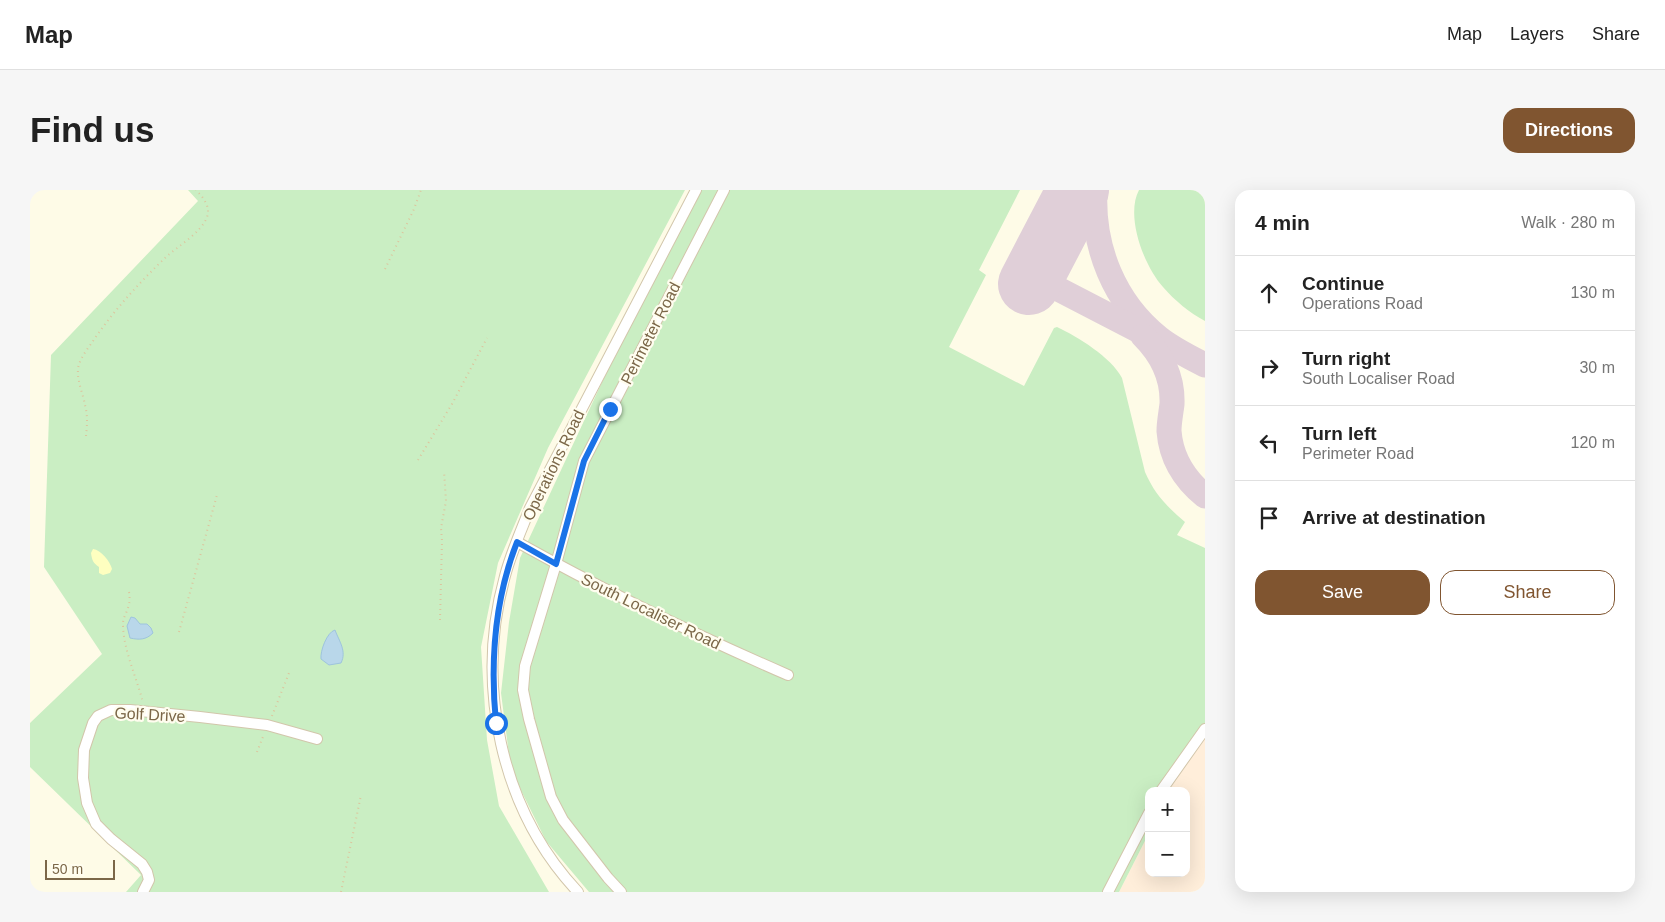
<!DOCTYPE html>
<meta charset="utf-8">
<style>
body{margin:0;font-family:Helvetica,sans-serif;background:#f6f6f6;color:#222}
.controls{position:absolute;right:15px;bottom:15px;display:grid;overflow:hidden;border-radius:10px;box-shadow:0 5px 20px #0002}
.controls button{width:45px;height:45px;display:grid;place-items:center;padding:0;border:0;border-bottom:1px solid #e0e0e0;background:#fff;color:#222;font:25px sans-serif}
.scale{position:absolute;left:15px;bottom:12px;width:70px;box-sizing:border-box;padding-left:5px;border:2px solid #7b6748;border-top:0;font-size:14px;line-height:18px;white-space:nowrap;color:#7b6748;-webkit-text-stroke:4px #fffdef;paint-order:stroke}
.stop{position:absolute;width:15px;height:15px;margin:-11px;border:4px solid #1a73e8;border-radius:50%;background:#fff}
.stop.end{background:#1a73e8;border-color:#fff;box-shadow:0 1px 5px #0008}
.list{margin:0;padding:0;list-style:none}
h2{display:flex;justify-content:space-between;align-items:center;height:65px;margin:0;padding:0 20px;font-size:21px}
h2 small{font-size:16px;font-weight:400;color:#767676}
.list li{display:grid;grid-template-columns:32px 1fr auto;gap:15px;align-items:center;box-sizing:border-box;height:75px;padding:0 20px;border-top:1px solid #e0e0e0}
.list b{display:block;font-size:19px;white-space:nowrap}
.list p{margin:0;font-size:16px;white-space:nowrap;color:#767676}
.list em{font-size:16px;font-style:normal;color:#767676}
.actions{display:flex;gap:10px;padding:15px 20px}
.actions a{flex:1;padding:11px 0;border:1px solid #805530;border-radius:15px;text-align:center;font-size:18px;color:#805530}
.actions .main{background:#805530;color:#fff}
.icon{flex:none;width:28px;height:28px;fill:none;stroke:currentColor;stroke-width:2;stroke-linecap:round;stroke-linejoin:round}
.map{position:relative;flex:none;width:1175px;height:702px;overflow:hidden;border-radius:15px}
header{display:flex;align-items:center;gap:30px;box-sizing:border-box;height:70px;padding:0 25px;background:#fff;border-bottom:1px solid #e0e0e0}
header strong{font-size:24px}
nav{display:flex;gap:28px;margin-inline-start:auto;font-size:18px}
.intro{display:flex;align-items:center;justify-content:space-between;box-sizing:border-box;height:120px;padding:0 30px}
h1{margin:0;font-size:35px}
.button{padding:12px 22px;border-radius:15px;background:#805530;color:#fff;font-size:18px;font-weight:700}
main{display:flex;gap:30px;padding:0 30px}
aside{flex:1;background:#fff;border-radius:15px;box-shadow:0 5px 20px #0002}
.map>svg:first-child{display:block}
</style>
<header>
<strong>Map</strong>
<nav><a>Map</a><a>Layers</a><a>Share</a></nav>
</header>
<div class="intro"><h1>Find us</h1><a class="button">Directions</a></div>
<main>
<div class="map">
<svg width="1175" height="702" viewBox="0 0 1175 702">
<rect width="100%" height="100%" fill="#fefbe7"/>
<!-- commercial -->
<polygon fill="#ffeeda" points="1175,548 1175,702 1089,702 1119,643 1119,683 1156,683 1156,601 1139,601 1147,585"/>
<!-- green -->
<g fill="#caeec3">
<polygon points="158,0 655,0 518,258 468,373 451,457 457,550 469,616 519,702 96,702 111,685 0,577 0,533 72,464 14,377 21,165 168,11"/>
<path d="M671 0H990L949 80 956 85 919 157 994 196 1024 138 1027 137C1048 147 1081 167 1092 188L1115 282C1124 303 1137 317 1155 332L1147 345 1175 358V548L1147 585 1139 601H1119V643L1089 702H559L516 651 481 580 471 503 479 432 490 368 574 188Z"/>
<path d="M1109 0H1175V131C1160 123 1144 110 1133 97 1114 76 1095 26 1109 0Z"/>
</g>
<!-- sand -->
<path fill="#feffc0" d="M63 359C71 360 80 371 82 379L80 383 73 385 69 383V377C63 373 62 370 61 363Z"/>
<!-- water -->
<g fill="#b9d7ea" stroke="#9ec4dd">
<path d="M101 427 105 428 110 434H117L121 438 123 443C116 450 109 450 100 448L97 436Z"/>
<path d="M305 440C309 451 317 461 311 473L299 475 291 469C290 461 297 442 305 440Z"/>
</g>
<g fill="none" stroke-linecap="round" stroke-linejoin="round">
<!-- taxiway -->
<g stroke="#e0cfd8" stroke-width="25">
<path d="M1065 0C1062 57 1084 112 1129 148 1143 159 1159 167 1175 175"/>
<polyline points="1003,86 1115,144"/>
<path d="M1113 146C1132 165 1143 188 1142 214 1141 223 1139 232 1139 241 1141 268 1154 289 1175 306"/>
</g>
<!-- runway -->
<polyline stroke="#e0cfd8" stroke-width="62" points="999,94 1048,0"/>
<!-- minor casing -->
<g stroke="#d2c6ab" stroke-width="12">
<g id="minor">
<path d="M487 352C575 401 666 445 758 485"/>
<polyline points="1131,601 1175,539"/>
<polyline points="113,702 119,690 117,682 112,674 81,649 66,634 57,613 53,588 54,560 63,533 68,526 81,520 100,520 170,527 237,535 287,549"/>
<path d="M548 702C470 619 445 494 475 386 481 363 491 341 500 318L666 0"/>
<polyline points="591,702 578,688 533,630 521,607 499,529 493,500 495,476 526,374 554,271 694,0"/>
<polyline points="1078,702 1119,623"/>
</g>
</g>
<!-- path -->
<g stroke="#dcc59e" stroke-width="2" stroke-dasharray="1 4" stroke-linecap="butt">
<polyline points="355,79 384,19 391,0"/>
<path d="M56 246C57 236 58 226 55 215 53 203 45 187 49 174 52 166 58 158 63 151 84 120 109 93 136 67 148 56 171 43 177 27 181 17 173 7 166 0"/>
<polyline points="388,270 422,214 457,148"/>
<path d="M99 402C102 420 92 424 93 436 94 462 107 488 113 513"/>
<polyline points="410,430 412,351 411,338 416,311 414,281"/>
<polyline points="149,442 187,305"/>
<polyline points="242,526 259,483"/>
<polyline points="227,562 234,544"/>
<polyline points="311,702 331,605"/>
</g>
<!-- minor -->
<use href="#minor" stroke="#fff" stroke-width="10"/>
</g>
<g fill="none" stroke-linecap="round" stroke-linejoin="round">
<!-- route -->
<path stroke="#1a73e8" stroke-width="6" d="M466 533C460 471 464 411 487 352L526 374 554 271 580 219"/>
</g>
<g text-anchor="middle" stroke-width="4.5" stroke-linejoin="round" paint-order="stroke">
<!-- street labels -->
<g font-size="16" fill="#7b6748" stroke="#fffdef">
<text transform="translate(620 143) rotate(-63)" y="6">Perimeter Road</text>
<text transform="translate(523 275) rotate(-64)" y="6">Operations Road</text>
<text transform="translate(621 421) rotate(26)" y="6">South Localiser Road</text>
<text transform="translate(120 524) rotate(3)" y="6">Golf Drive</text>
</g>
</g>
</svg>
<div class="controls">
<button>+</button>
<button>−</button>
</div>
<div class="scale">50 m</div>
<div class="stop" style="left:466px;top:533px"></div>
<div class="stop end" style="left:580px;top:219px"></div>
</div>
<aside>
<h2>4 min<small>Walk · 280 m</small></h2>
<ul class="list">
<li><svg class="icon" aria-label="ahead" viewBox="0 0 24 24"><path d="M12 20V5M6 11l6-6 6 6"/></svg><div><b>Continue</b><p>Operations Road</p></div><em>130 m</em></li>
<li><svg class="icon" aria-label="right" viewBox="0 0 24 24"><path d="M7 20v-9h11M14 6l5 5-5 5"/></svg><div><b>Turn right</b><p>South Localiser Road</p></div><em>30 m</em></li>
<li><svg class="icon" aria-label="left" viewBox="0 0 24 24"><path d="M17 20v-9H6M10 6l-5 5 5 5"/></svg><div><b>Turn left</b><p>Perimeter Road</p></div><em>120 m</em></li>
<li><svg class="icon" aria-label="arrive" viewBox="0 0 24 24"><path d="M6 21V4h12l-3 4 3 4H6"/></svg><div><b>Arrive at destination</b></div></li>
</ul>
<div class="actions"><a class="main">Save</a><a>Share</a></div>
</aside>
</main>
